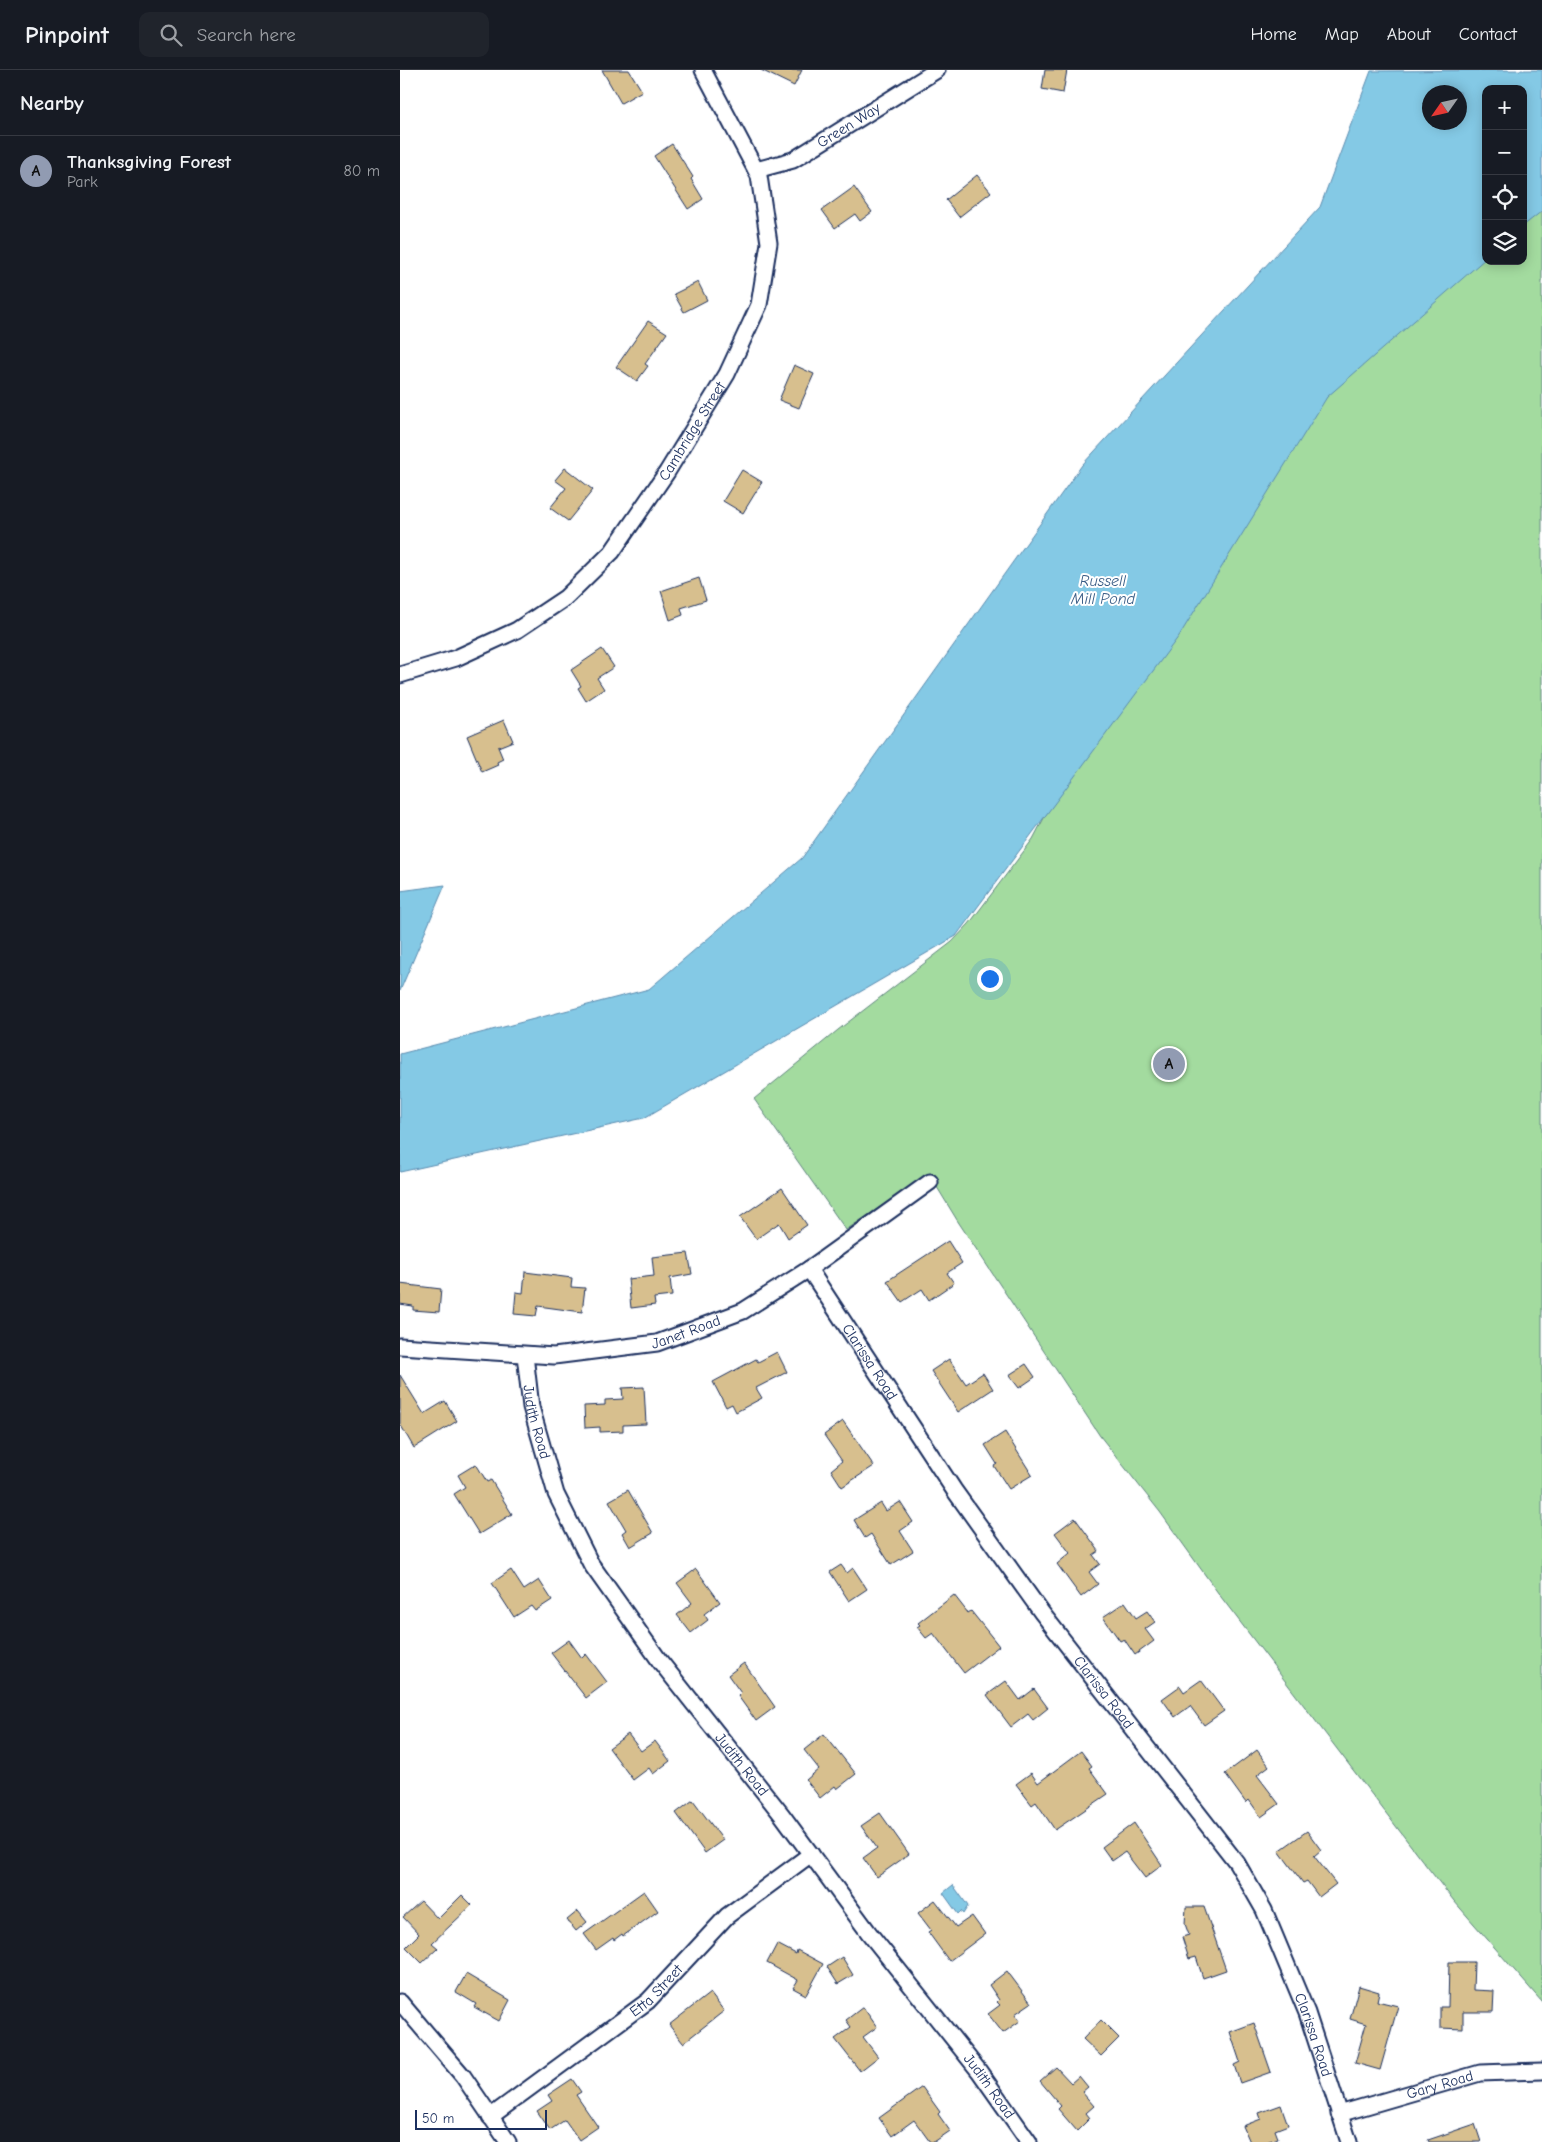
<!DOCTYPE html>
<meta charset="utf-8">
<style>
body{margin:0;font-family:"Comic Neue",sans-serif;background:#20242c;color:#f1f3f6}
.controls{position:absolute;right:15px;top:15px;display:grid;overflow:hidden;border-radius:10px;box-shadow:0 2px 12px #0003}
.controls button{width:45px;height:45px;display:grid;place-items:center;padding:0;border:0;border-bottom:1px solid #363941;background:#171b24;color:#f1f3f6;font:25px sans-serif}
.compass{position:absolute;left:1022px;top:15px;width:45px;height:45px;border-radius:50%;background:#171b24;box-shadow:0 2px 12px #0003;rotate:236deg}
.scale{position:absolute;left:15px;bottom:12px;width:132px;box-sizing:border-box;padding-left:5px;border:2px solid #1b2f5e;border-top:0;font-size:14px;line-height:18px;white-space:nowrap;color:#1b2f5e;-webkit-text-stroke:4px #fff;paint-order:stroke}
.you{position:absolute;left:589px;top:908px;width:18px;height:18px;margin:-12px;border:4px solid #fff;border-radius:50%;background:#1a73e8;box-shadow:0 0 0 8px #1a73e833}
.badge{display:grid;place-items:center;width:32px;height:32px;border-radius:50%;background:#919bb2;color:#111;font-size:16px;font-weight:700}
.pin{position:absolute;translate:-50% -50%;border:2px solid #fff;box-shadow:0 1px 5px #0006}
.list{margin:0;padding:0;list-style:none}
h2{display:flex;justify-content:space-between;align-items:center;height:65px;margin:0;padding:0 20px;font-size:21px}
h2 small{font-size:16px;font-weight:400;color:#9ea1a6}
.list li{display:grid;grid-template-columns:32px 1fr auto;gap:15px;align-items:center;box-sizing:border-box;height:70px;padding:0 20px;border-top:1px solid #363941}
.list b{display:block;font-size:19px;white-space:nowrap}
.list p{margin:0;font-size:16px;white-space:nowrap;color:#9ea1a6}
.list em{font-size:16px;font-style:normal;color:#9ea1a6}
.icon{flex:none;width:28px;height:28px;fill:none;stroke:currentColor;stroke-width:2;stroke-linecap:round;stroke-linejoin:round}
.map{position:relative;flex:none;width:1142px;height:2072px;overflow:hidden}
header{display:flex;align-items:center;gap:30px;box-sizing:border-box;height:70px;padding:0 25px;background:#171b24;border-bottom:1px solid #363941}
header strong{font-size:24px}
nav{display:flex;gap:28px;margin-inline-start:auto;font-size:18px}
.search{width:350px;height:45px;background:#20242c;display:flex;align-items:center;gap:12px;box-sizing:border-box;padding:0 18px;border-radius:10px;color:#9ea1a6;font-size:19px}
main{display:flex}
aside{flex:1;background:#171b24}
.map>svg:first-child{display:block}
</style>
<header>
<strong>Pinpoint</strong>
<div class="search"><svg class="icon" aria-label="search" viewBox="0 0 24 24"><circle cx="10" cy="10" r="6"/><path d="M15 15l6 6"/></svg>Search here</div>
<nav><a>Home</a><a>Map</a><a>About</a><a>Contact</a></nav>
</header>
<main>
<aside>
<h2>Nearby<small></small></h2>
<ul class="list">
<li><span class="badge">A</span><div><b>Thanksgiving Forest</b><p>Park</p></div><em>80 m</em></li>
</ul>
</aside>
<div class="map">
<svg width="1142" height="2072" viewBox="0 0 1142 2072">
<rect width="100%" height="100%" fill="#fff"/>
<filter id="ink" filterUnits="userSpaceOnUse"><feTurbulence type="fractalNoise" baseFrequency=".02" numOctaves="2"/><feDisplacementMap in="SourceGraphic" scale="10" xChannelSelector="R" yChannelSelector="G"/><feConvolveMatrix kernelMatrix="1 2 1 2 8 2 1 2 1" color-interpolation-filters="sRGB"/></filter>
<g filter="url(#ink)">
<!-- green -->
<polygon fill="#a3db9f" stroke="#5f857e" points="1142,126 1142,1932 1054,1831 1021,1789 821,1527 760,1442 700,1366 557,1150 529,1104 446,1160 354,1029 438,960 552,872 569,854 633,769 655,727 892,361 1086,172 1086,191 1123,191 1123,141"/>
<!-- water -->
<g fill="#84c9e5" stroke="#5a8baf" fill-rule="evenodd">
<path d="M1142 0V141L1123 156V19H1086V188L927 327 779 566 556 866 244 1048 0 1102V984L249 919 402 788 682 395 920 137 971 1ZM1030 22H1060V52H1030Z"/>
<polygon points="45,815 0,921 0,821"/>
<polygon points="553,1815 568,1836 563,1844 561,1841 558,1844 543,1823"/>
</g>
<!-- building -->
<g fill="#d7bf8e" stroke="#1b2f5e">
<polygon points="202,0 229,0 242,21 221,33"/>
<polygon points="361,0 402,0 394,16"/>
<polygon points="645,0 667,0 663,23 642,19"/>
<polygon points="272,74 293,107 291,109 303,129 288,139 254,86"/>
<polygon points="577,105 591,122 559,147 546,130"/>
<polygon points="454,117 472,142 460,151 455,144 435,158 422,140"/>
<polygon points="298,212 307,230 284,242 274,224"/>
<polygon points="248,251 267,263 245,294 248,296 237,311 216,297"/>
<polygon points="394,295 414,304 399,338 379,330"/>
<polygon points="165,398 193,420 168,451 150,438 166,418 155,410"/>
<polygon points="342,400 362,412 343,443 323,431"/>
<polygon points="299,508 306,530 281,538 283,545 270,550 261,521"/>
<polygon points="202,579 214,597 197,608 204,619 186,631 178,618 181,616 171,600"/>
<polygon points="104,650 113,671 98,677 103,689 97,692 98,695 82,702 67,666"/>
<polygon points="382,1118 407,1155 388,1168 379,1153 356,1169 340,1147"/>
<polygon points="548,1171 562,1193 547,1203 554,1213 529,1230 522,1219 502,1232 487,1211"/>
<polygon points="288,1183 292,1204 270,1208 272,1226 254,1228 255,1235 231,1238 228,1209 254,1206 252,1187"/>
<polygon points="125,1202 172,1208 171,1217 185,1218 182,1242 138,1236 136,1246 114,1244 116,1222 123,1223"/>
<polygon points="0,1214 41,1219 39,1242 13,1240 13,1236 0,1234"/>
<polygon points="377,1282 387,1302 356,1318 362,1328 336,1342 332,1334 326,1337 313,1312 356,1289 358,1292"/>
<polygon points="549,1289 566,1314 583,1303 593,1319 558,1342 531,1301"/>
<polygon points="626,1294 635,1307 619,1318 609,1305"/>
<polygon points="0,1305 24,1344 45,1331 57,1351 14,1378 0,1354"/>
<polygon points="244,1317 246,1354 223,1355 223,1361 200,1362 200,1357 185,1358 184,1336 205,1335 205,1330 223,1329 222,1318"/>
<polygon points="443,1351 474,1396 442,1417 431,1400 442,1391 424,1365"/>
<polygon points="605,1362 632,1405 609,1419 594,1396 597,1394 585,1375"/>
<polygon points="76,1394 87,1412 91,1410 112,1444 79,1464 54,1424 65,1417 58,1405"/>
<polygon points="228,1420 253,1463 230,1477 222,1463 226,1460 209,1431"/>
<polygon points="500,1432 513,1452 500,1461 513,1481 491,1495 471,1464 465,1468 454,1450 481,1433 486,1441"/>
<polygon points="675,1448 699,1481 693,1485 700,1494 689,1502 698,1514 681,1527 657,1494 670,1483 655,1463"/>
<polygon points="441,1495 447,1503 453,1498 467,1519 449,1531 430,1502"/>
<polygon points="296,1499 320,1532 304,1544 308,1550 291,1563 277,1545 292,1533 277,1513"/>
<polygon points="111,1500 124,1520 139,1510 152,1530 135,1541 131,1536 114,1547 92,1513"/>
<polygon points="554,1525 568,1543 571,1541 599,1576 564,1603 533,1563 526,1568 517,1557 520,1555 518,1553"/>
<polygon points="725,1532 736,1548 747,1541 755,1552 745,1559 754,1571 735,1585 724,1569 720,1571 703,1547"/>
<polygon points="169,1570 182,1588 186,1584 207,1612 186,1628 151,1583"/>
<polygon points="344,1593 375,1637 356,1651 338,1626 341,1623 328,1605"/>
<polygon points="801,1610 824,1641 804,1655 790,1636 775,1647 762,1629 780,1616 784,1622"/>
<polygon points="606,1611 620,1630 634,1619 648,1638 633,1650 628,1644 611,1657 587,1625"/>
<polygon points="228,1664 241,1681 255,1671 270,1691 253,1704 249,1698 233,1710 209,1678"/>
<polygon points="424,1664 456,1704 437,1719 435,1716 420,1728 406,1710 419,1699 404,1680"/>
<polygon points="857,1680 869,1696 857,1705 879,1734 861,1747 849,1730 846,1733 825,1704"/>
<polygon points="681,1681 692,1696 689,1698 708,1724 655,1760 636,1732 632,1735 616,1714 631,1703 638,1713"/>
<polygon points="293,1730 323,1770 305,1783 276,1743"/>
<polygon points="480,1743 509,1784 477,1807 463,1788 477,1778 461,1756"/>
<polygon points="734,1753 762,1795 745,1808 725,1782 712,1791 702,1777"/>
<polygon points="907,1761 921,1780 914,1786 936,1814 919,1827 907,1811 903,1813 879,1781"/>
<polygon points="244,1821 258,1841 223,1866 222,1864 214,1870 213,1868 196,1880 184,1864"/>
<polygon points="62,1825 72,1835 32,1873 38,1878 22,1893 6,1877 19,1864 3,1847 21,1831 38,1849"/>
<polygon points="535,1830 556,1857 572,1846 585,1864 549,1891 528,1862 531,1860 518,1843"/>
<polygon points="786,1837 804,1837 826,1900 803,1908 796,1887 789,1889 782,1867 789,1865 785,1854"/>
<polygon points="178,1841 187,1852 176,1861 167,1850"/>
<polygon points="377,1874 396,1884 397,1880 423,1894 406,1925 393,1918 398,1910 367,1893"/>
<polygon points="442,1887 453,1905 438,1914 427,1897"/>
<polygon points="1049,1892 1074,1892 1073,1920 1094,1921 1093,1942 1063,1942 1063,1959 1040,1958 1040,1937 1048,1937"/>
<polygon points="607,1901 631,1933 615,1944 620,1951 603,1963 588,1944 600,1935 597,1932 599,1930 589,1915"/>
<polygon points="66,1904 110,1930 99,1951 74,1937 76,1934 56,1922"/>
<polygon points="959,1916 979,1922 977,1931 998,1936 980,2000 955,1993 966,1954 950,1949"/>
<polygon points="310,1923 324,1941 283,1973 269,1955"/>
<polygon points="463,1937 477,1957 463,1967 478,1987 460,2001 435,1969 451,1957 446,1950"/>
<polygon points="701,1950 719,1968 701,1986 683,1969"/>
<polygon points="854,1953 871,2002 840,2013 834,1995 840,1992 830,1962"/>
<polygon points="656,1997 671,2013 679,2006 688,2017 682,2022 694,2036 686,2043 690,2048 677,2061 658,2039 661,2036 640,2011"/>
<polygon points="172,2009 181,2022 176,2025 198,2057 179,2070 165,2050 150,2060 137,2041 152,2031 148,2025"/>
<polygon points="522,2017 540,2042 538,2044 550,2061 534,2072 530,2072 514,2050 492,2066 479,2048"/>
<polygon points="881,2035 888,2055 875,2060 878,2068 866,2072 850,2072 843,2056 861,2049 859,2043"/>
<polygon points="1075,2054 1081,2072 1029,2072 1028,2070"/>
</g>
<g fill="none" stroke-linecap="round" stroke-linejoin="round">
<!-- minor casing -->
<g stroke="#1b2f5e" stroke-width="19">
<g id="minor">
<path id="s1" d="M356 100 393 90 537 0"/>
<path id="s2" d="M0 605 56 588 117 560 165 528 212 482 267 402 327 304 359 235 369 173 359 106 303 0"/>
<path id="s3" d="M409 1199 554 1420 642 1543 837 1793 864 1840 907 1943 949 2072"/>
<path id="s4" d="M0 1276 154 1286 257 1273 343 1241 409 1199 530 1112"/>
<path id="s5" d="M125 1285 131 1337 156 1424 191 1494 259 1590 382 1745 469 1863 579 2001 629 2072"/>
<polyline points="0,1932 63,2006 108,2072"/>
<path id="s6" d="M939 2044 1080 2003 1142 2001"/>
<path id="s7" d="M90 2047 248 1931 327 1846 411 1784"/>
</g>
</g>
<!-- minor -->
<use href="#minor" stroke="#fff" stroke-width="15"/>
</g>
</g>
<g text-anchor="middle" stroke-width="4" stroke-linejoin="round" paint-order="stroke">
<!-- street labels -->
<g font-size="15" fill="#1b2f5e" stroke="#fff">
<text dy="5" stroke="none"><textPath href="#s1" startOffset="104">Green Way</textPath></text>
<text dy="5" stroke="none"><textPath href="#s2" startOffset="394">Cambridge Street</textPath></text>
<text dy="5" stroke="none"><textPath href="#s4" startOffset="289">Janet Road</textPath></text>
<text dy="5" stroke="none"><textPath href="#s3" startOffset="111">Clarissa Road</textPath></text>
<text dy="5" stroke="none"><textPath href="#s5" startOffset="68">Judith Road</textPath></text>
<text dy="5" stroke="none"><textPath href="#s3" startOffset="516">Clarissa Road</textPath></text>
<text dy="5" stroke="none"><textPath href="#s5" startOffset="472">Judith Road</textPath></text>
<text dy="5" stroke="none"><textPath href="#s7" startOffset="209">Etta Street</textPath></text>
<text dy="5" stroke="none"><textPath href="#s3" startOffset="921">Clarissa Road</textPath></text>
<text dy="5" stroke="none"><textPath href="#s6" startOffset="105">Gary Road</textPath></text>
<text dy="5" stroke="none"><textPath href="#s5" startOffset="878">Judith Road</textPath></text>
</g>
<!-- water labels -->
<g font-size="16" font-style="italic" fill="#3a5d86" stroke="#fff">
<text x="703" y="516">Russell<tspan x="703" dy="18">Mill Pond</tspan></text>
</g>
</g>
</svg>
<div class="controls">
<button>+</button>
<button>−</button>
<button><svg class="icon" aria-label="locate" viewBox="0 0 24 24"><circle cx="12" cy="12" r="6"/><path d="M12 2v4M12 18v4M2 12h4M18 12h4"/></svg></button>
<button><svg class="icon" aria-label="layers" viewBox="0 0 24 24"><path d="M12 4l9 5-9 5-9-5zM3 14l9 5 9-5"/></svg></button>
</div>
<svg class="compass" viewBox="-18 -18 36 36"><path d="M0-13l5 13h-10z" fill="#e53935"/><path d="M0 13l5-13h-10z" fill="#9ea1a6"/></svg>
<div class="scale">50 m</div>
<div class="you"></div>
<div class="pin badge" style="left:769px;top:994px">A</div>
</div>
</main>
